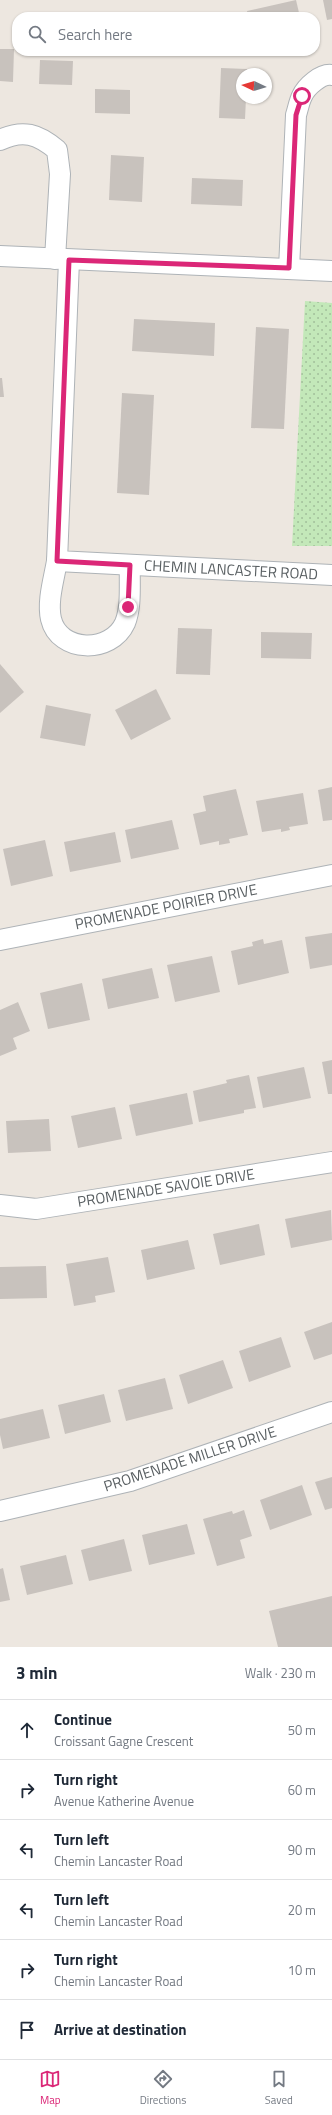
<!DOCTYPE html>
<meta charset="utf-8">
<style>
body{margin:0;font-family:"Titillium Web",sans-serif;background:#f6f6f7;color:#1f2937}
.compass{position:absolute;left:236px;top:68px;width:36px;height:36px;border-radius:50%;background:#fff;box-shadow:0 1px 3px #0004;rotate:274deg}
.stop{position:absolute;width:12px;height:12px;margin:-9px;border:3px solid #db2777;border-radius:50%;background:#fff}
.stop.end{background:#db2777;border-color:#fff;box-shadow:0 1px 4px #0008}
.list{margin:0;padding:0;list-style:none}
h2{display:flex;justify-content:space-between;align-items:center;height:52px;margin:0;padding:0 16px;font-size:17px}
h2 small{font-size:13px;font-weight:400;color:#747a83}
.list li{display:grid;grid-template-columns:26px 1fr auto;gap:12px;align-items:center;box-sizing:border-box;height:60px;padding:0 16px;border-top:1px solid #e0e1e3}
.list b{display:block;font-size:15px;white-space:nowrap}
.list p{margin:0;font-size:13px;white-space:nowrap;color:#747a83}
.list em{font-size:13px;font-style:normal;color:#747a83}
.icon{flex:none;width:22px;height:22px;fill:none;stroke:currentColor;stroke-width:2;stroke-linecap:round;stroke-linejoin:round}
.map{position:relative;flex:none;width:332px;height:1647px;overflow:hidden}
.search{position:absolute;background:#fff;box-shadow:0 1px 3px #0004;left:12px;right:12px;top:12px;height:44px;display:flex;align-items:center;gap:10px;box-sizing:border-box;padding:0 14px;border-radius:16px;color:#747a83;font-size:15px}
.sheet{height:412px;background:#fff}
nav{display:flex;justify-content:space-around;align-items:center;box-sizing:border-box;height:56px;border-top:1px solid #e0e1e3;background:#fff;font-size:11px;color:#747a83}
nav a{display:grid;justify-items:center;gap:2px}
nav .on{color:#db2777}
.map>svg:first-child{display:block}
</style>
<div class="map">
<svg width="332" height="1647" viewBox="0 0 332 1647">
<defs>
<pattern id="park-dots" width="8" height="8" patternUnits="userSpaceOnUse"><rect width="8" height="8" fill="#c3e8b9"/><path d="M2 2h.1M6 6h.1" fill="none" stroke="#a1bf9a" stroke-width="1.8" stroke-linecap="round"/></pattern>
</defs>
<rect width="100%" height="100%" fill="#ede7e0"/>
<!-- park -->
<polygon fill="url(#park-dots)" points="305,301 332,303 332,546 292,546"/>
<!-- building -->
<g fill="#c8c2bd">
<polygon points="296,0 300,17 248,17 247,11"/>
<polygon points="323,0 332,0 332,19 327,20"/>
<polygon points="0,49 14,49 13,82 0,81"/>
<polygon points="40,60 73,61 72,85 39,84"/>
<polygon points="221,68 247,69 247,74 242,74 242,98 246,98 245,119 219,118"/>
<polygon points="95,89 130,90 130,114 95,113"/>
<polygon points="111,155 144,157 142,202 109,200"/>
<polygon points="192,178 243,180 242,206 191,204"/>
<polygon points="134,319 215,323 214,356 132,351"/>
<polygon points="256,327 289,329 284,429 251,428"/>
<polygon points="0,378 2,378 4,397 0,397"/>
<polygon points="122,393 154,395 149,495 117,493"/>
<polygon points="178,628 212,629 210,675 176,674"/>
<polygon points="261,632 312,633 311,659 261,658"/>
<polygon points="0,664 24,692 0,713"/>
<polygon points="156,689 171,719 131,740 115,710"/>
<polygon points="46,705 91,714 85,746 40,738"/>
<polygon points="332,787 332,820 323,821 318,790"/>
<polygon points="236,789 248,835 229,839 230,843 219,845 219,841 200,845 193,814 206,811 203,796"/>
<polygon points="303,793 308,824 289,827 290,830 281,832 281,829 262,832 256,801"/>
<polygon points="172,820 179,849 131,859 125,830"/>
<polygon points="115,832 121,862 70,872 64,842"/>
<polygon points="45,840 53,876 11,886 3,849"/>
<polygon points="332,933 332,965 310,969 305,937"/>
<polygon points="263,939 264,944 282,940 289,973 238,985 231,951 253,946 252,942"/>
<polygon points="212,956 220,992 175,1002 167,965"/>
<polygon points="152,968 159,998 108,1009 102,979"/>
<polygon points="82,983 90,1020 48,1029 40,993"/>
<polygon points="18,1002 30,1031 13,1038 17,1049 0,1056 0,1010"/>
<polygon points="332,1060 332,1094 328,1094 322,1062"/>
<polygon points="304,1067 311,1098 263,1108 257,1077"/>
<polygon points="249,1075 256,1108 244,1110 244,1113 199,1122 193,1091 227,1083 226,1080"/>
<polygon points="187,1093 193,1124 136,1136 129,1105"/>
<polygon points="115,1107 122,1139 78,1148 71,1116"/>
<polygon points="49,1119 51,1151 8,1153 6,1121"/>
<polygon points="331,1210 332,1240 291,1248 285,1219"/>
<polygon points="259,1224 265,1255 220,1265 213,1234"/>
<polygon points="188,1240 195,1269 147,1280 141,1250"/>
<polygon points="108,1257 115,1292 95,1296 96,1302 74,1306 66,1264"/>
<polygon points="46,1266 47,1298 0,1299 0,1267"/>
<polygon points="332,1322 332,1354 314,1360 304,1332"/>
<polygon points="281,1337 291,1367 249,1382 239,1351"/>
<polygon points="223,1360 233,1388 188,1404 179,1375"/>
<polygon points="165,1378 173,1409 126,1421 118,1390"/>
<polygon points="104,1394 111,1422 65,1434 58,1405"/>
<polygon points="43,1409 50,1438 3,1449 0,1435 0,1419"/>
<polygon points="332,1477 332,1508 325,1510 315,1482"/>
<polygon points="302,1485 312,1515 270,1530 260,1500"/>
<polygon points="244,1510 252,1536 240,1540 245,1558 217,1566 203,1519 232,1511 233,1514"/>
<polygon points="187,1524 195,1554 149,1565 142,1535"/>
<polygon points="124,1539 132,1571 89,1581 81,1550"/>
<polygon points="66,1555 73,1584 27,1595 20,1566"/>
<polygon points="3,1568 10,1600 0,1602 0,1569"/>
<polygon points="332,1596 332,1647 278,1647 269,1611"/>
</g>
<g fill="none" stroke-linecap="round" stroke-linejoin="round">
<!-- street casing -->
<g stroke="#aeb3b7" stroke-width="22">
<g id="street">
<path d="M0 140C23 129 38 134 57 150L60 174 55 259"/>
<polyline points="0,256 332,271"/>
<polyline points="69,260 57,561 332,575"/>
<path d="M289 269 296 115C298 109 299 102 302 96 306 87 321 73 332 75"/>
<path d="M57 561C54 579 47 601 51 619 59 653 111 654 125 623 132 606 129 583 130 565"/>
<polyline points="0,940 332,875"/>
<polyline points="0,1205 36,1209 332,1162"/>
<polyline points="0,1511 130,1481 332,1412"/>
</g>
</g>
<!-- street -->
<use href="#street" stroke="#fff" stroke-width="20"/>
</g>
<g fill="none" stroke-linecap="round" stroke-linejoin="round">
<!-- route -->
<polyline stroke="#db2777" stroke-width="5" points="128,607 130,565 57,561 69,260 289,268 296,115 302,96"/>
</g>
<g text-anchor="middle" stroke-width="3.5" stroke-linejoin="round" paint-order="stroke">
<!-- street labels -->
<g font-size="15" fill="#595f62" stroke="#fff">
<text transform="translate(231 570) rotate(3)" y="5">CHEMIN LANCASTER ROAD</text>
<text transform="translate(166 907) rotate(-11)" y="5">PROMENADE POIRIER DRIVE</text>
<text transform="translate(166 1188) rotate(-9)" y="5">PROMENADE SAVOIE DRIVE</text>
<text transform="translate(190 1459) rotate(-18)" y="5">PROMENADE MILLER DRIVE</text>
</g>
</g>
</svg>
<svg class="compass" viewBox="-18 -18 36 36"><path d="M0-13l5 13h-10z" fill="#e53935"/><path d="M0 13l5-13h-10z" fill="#747a83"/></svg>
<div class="stop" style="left:302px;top:96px"></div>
<div class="stop end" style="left:128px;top:607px"></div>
<div class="search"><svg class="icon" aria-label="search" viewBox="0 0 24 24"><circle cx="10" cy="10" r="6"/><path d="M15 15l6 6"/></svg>Search here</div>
</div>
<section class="sheet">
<h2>3 min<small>Walk · 230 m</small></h2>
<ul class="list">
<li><svg class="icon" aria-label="ahead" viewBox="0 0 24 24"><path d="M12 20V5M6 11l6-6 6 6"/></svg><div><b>Continue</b><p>Croissant Gagne Crescent</p></div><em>50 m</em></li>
<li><svg class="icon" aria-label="right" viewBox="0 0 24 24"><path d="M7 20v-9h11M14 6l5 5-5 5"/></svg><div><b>Turn right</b><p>Avenue Katherine Avenue</p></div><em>60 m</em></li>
<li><svg class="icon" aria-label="left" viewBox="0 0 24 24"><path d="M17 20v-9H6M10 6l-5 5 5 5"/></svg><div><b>Turn left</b><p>Chemin Lancaster Road</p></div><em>90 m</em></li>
<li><svg class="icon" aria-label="left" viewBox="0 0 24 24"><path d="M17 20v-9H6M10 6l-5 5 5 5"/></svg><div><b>Turn left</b><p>Chemin Lancaster Road</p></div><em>20 m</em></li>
<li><svg class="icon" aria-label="right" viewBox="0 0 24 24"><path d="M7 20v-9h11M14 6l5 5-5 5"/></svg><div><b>Turn right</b><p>Chemin Lancaster Road</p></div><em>10 m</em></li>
<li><svg class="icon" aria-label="arrive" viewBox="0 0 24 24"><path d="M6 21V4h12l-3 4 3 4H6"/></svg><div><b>Arrive at destination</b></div></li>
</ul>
</section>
<nav>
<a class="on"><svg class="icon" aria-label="map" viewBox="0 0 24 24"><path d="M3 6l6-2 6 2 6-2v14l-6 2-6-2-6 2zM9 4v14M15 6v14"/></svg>Map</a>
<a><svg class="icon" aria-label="directions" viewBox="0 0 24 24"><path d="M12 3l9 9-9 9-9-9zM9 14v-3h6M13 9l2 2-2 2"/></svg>Directions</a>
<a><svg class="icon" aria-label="saved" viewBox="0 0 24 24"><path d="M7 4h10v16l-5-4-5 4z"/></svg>Saved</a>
</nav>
